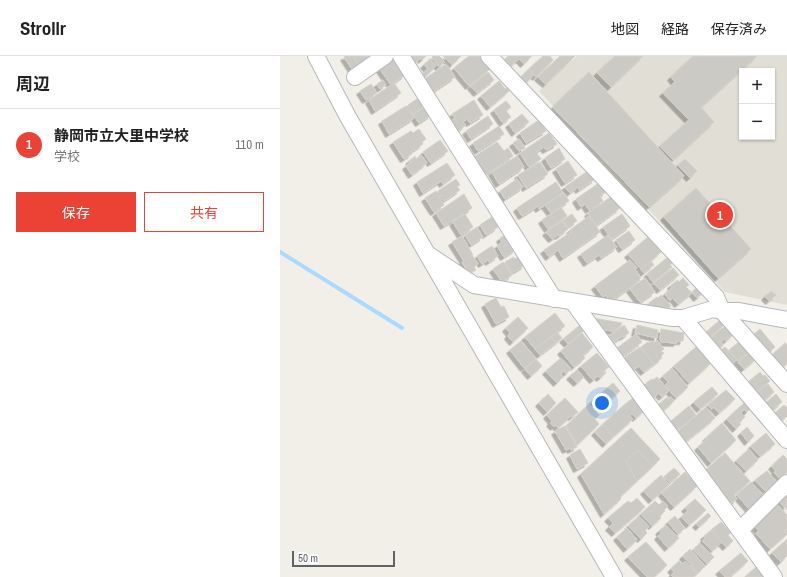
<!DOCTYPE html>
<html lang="ja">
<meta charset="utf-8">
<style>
body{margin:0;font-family:"Archivo Narrow","Noto Sans JP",sans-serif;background:#f2f2f2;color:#222}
.controls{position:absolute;right:12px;top:12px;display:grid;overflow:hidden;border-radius:0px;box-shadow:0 1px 3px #0004}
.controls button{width:36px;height:36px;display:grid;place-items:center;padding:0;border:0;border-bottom:1px solid #e0e0e0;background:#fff;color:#222;font:20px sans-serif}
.scale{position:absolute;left:12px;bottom:10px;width:103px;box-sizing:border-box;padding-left:4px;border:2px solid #5f6368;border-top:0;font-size:11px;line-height:14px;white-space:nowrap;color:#5f6368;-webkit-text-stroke:3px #fff;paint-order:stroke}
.you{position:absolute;left:322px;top:347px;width:14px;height:14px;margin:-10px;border:3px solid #fff;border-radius:50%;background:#1a73e8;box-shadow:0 0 0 6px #1a73e833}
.badge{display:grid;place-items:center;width:26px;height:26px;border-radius:50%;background:#ea4335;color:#fff;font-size:13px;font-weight:700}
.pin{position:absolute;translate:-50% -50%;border:2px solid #fff;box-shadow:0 1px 4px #0006}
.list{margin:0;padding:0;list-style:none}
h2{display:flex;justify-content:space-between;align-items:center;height:52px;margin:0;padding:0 16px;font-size:17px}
h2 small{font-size:13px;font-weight:400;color:#767676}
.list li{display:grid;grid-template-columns:26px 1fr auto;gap:12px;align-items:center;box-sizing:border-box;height:72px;padding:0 16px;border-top:1px solid #e0e0e0}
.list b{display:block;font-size:15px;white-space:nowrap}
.list p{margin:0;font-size:13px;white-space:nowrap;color:#767676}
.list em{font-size:13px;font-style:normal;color:#767676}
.actions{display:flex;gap:8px;padding:12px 16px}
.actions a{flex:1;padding:9px 0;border:1px solid #ea4335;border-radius:0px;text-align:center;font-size:14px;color:#ea4335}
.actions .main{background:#ea4335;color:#fff}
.map{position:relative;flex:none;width:507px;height:521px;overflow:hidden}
header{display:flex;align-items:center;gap:24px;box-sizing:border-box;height:56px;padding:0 20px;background:#fff;border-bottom:1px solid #e0e0e0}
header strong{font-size:19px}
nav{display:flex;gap:22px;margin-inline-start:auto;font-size:14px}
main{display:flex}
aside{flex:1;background:#fff}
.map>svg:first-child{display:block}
</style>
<header>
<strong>Strollr</strong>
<nav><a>地図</a><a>経路</a><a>保存済み</a></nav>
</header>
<main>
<aside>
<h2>周辺<small></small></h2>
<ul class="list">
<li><span class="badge">1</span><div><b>静岡市立大里中学校</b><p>学校</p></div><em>110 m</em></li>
</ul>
<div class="actions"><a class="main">保存</a><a>共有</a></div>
</aside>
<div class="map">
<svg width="507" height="521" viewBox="0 0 507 521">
<defs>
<filter id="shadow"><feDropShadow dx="-3.5" dy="3.5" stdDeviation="0" flood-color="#0004"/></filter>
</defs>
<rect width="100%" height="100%" fill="#f1efe8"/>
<!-- education -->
<path fill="#e1ded6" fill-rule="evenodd" d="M297 0H507V249L445 236 259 35ZM462 15H492V81H462Z"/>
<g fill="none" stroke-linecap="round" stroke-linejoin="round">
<!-- stream -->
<polyline stroke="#aadaff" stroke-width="4" points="0,196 122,272"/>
</g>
<!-- building -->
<g fill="#cccac5" stroke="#d6d1c6" filter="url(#shadow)">
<polygon points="66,0 73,0 81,12 74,16 64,1"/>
<polygon points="73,0 90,0 93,4 81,12"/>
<polygon points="128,0 146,0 142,4 141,2 134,8"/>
<polygon points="153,0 159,0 165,6 159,11 152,2"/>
<polygon points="163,0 181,0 172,9"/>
<polygon points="189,0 200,0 210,13 189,30 174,12"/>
<polygon points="228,0 252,0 244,8 239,3 231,10 225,3"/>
<polygon points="263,0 270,0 273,4 256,21 249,13"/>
<polygon points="280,0 295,0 266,28 258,21"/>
<polygon points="335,0 363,0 331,31 317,17"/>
<polygon points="413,0 477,0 421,51 434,66 393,104 380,90 409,64 383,37 395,26 391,21"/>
<polygon points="115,3 125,19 111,29 100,13"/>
<polygon points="150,3 156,10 144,22 141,19 148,13 144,9"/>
<polygon points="166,8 175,21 151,37 143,24"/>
<polygon points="249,13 254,19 246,27 241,21"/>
<polygon points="208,16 214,24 197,37 191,30"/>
<polygon points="309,16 404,120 369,151 273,51"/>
<polygon points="103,24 106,29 100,33 97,28"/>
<polygon points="219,25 225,33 226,32 229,35 210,51 201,40"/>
<polygon points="114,27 121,37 95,55 89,44"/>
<polygon points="91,28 97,37 86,44 80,35"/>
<polygon points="140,41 146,50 133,58 128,49"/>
<polygon points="194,44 203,59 190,67 187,63 183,66 186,69 178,75 172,64 175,62 172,58"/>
<polygon points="226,45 231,51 226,55 231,61 223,67 214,54"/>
<polygon points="126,50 134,62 109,78 102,65"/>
<polygon points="146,50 151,59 139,67 133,58"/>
<polygon points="242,58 249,66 235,77 229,68"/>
<polygon points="208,60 213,68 191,83 186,75"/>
<polygon points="259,64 266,75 246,87 240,77"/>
<polygon points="219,70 224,78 198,95 193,87"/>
<polygon points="139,73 146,83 142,86 143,88 131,96 132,98 124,103 113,86 131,75 133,77"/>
<polygon points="269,77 277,88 266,94 264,91 256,96 261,103 249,111 240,97"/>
<polygon points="239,83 245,92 239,95 233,87"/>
<polygon points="160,84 168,95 151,107 143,96"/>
<polygon points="217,86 224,95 228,92 233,100 203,120 192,102"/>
<polygon points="279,92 285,103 271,112 265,102"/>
<polygon points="141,99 147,107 132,119 126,110 131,106 129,105 135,100 136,103"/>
<polygon points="237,100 244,111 219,128 212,116"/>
<polygon points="405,103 417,115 410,122 398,109"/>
<polygon points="288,105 297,119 285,127 276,113"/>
<polygon points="260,106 268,118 246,132 238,119"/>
<polygon points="167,107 175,119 163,128 161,125 143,137 137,126"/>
<polygon points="309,114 315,123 299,134 298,131 290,137 285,131"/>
<polygon points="176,123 180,129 177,131 180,134 164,145 158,135"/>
<polygon points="237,123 243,131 225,143 220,135"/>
<polygon points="276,126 283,137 259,153 258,150 242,160 237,152"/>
<polygon points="319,127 326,136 320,140 323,145 309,154 305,148 301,151 296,143"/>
<polygon points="416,132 471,193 438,222 384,161"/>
<polygon points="156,135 164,149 154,156 145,142"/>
<polygon points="284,137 289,145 271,157 265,149"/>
<polygon points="184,138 192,152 164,170 156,157"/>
<polygon points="332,140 340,152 317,169 308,157"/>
<polygon points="281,151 287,160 268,173 262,164"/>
<polygon points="185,158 193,171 181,179 173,166"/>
<polygon points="292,158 297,165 288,171 283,164"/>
<polygon points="342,158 350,170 332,183 323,171"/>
<polygon points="309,160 320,176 283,202 278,194 269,201 264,194 291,176 290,174"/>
<polygon points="212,161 218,171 206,179 200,169"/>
<polygon points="282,165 288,173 279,180 278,179 272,183 266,176"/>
<polygon points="197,171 203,181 191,189 185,179"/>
<polygon points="349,175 355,184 342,193 336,184"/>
<polygon points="227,178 236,193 224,201 217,190 222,186 220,182"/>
<polygon points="328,179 337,191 321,202 319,199 307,207 301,198"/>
<polygon points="182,180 193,199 184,205 172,186"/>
<polygon points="368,181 381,196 361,213 348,198"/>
<polygon points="212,190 218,200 209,206 208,204 202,208 197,200"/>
<polygon points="192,199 198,208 194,211 196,214 189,218 182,206"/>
<polygon points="240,200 245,209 232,217 225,206 234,201 235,203"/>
<polygon points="388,201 393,206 390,209 392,211 373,226 367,218"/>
<polygon points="350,204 357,212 355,213 361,222 359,223 360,224 330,246 326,239 323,241 315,230"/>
<polygon points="371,205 374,209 364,217 361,213"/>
<polygon points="223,206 232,219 222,226 213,213"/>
<polygon points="393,212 399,219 380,234 374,227"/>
<polygon points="365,222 375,236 360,246 350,233"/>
<polygon points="403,222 409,229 406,231 412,237 398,248 393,242 390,245 385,238 392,231 391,229 398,224 399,226"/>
<polygon points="416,232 422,238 417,242 412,236"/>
<polygon points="491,235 496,239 489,245 485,241"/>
<polygon points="381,239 391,250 385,255 381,249 376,253 372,249 371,250 369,247 377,241 378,242"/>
<polygon points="216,242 221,251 224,250 229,261 216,268 205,248"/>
<polygon points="275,257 285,270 255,293 245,281"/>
<polygon points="238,261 248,272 233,286 228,280 230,277 226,272"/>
<polygon points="313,262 342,267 340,271 333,275 318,273"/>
<polygon points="440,264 444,269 429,282 425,277"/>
<polygon points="300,269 305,274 288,288 283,283"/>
<polygon points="344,269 349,277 343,281 343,280 334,286 329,280"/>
<polygon points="357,269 378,274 377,282 355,277"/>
<polygon points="445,270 453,279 446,285 445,283 441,286 443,289 439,294 427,285"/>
<polygon points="381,273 404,277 403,285 397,285 397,287 381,286 381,284 380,284"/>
<polygon points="480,273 495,291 487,298 472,280"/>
<polygon points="277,276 282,282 276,287 271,281"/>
<polygon points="302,277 313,291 303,299 305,302 294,311 281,295"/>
<polygon points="356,278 362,286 343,300 337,292"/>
<polygon points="271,281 276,287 260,299 255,293"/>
<polygon points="377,284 384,293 381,295 384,297 381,300 382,302 374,308 361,291 368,286 369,287 372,285 374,287"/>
<polygon points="241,285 256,303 244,312 230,294"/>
<polygon points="459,286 468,297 458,305 449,294"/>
<polygon points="505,287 507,289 507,308 501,313 490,301"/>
<polygon points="360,291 374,308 364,316 359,310 351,315 342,303"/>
<polygon points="416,291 431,307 409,327 394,310"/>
<polygon points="445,291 457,304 449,310 437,297"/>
<polygon points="470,296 476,303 464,313 458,306"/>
<polygon points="317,297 329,311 323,315 326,317 320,322 318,320 313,324 301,310"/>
<polygon points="281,302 291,313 286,318 284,315 281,318 283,321 277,327 266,315"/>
<polygon points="256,303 262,310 251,320 245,313"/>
<polygon points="392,312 408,331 396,342 385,329 388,326 383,320"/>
<polygon points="297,314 304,321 297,327 290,320"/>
<polygon points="480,316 483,320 485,319 490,325 475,337 467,327"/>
<polygon points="377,321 389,335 382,341 379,337 372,343 363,332 367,328 366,327 372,323 373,324"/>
<polygon points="333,327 340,335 318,354 311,346"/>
<polygon points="488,328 494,336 481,347 474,339"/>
<polygon points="432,331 438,338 420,353 414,346"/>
<polygon points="446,334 455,343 439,357 434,351 431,353 428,349"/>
<polygon points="268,338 276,347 267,356 259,347"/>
<polygon points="496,338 502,346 489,357 483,349"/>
<polygon points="354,341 364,355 356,362 352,358 350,360 353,363 333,381 323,368 343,350"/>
<polygon points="387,341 388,343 391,341 394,345 381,357 376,351"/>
<polygon points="285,342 298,356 292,361 291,360 278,372 276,369 274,371 270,367 272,365 267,359"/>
<polygon points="464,347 470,353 467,356 464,353 461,357 465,361 459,367 461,368 456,373 447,363"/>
<polygon points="309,348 319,359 315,363 319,368 297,389 286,370"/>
<polygon points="504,349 507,352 507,360 499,367 492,360"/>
<polygon points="409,350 416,359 397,374 390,366"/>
<polygon points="426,351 435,362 404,387 396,377"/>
<polygon points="442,367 456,384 431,407 418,391 427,383 426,382"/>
<polygon points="323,368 333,381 326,388 315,376"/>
<polygon points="285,370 297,391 291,394 290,392 286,394 275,375"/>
<polygon points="467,371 474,380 468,386 461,377"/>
<polygon points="351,372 380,403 373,410 358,394 346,405 357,425 340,441 341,443 324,458 301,418"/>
<polygon points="486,377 495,388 480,400 471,390"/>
<polygon points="300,393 308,407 297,413 290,399"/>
<polygon points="469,393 478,404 466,415 456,405"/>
<polygon points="358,394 373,410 357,425 346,405"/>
<polygon points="445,397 470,425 454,439 457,443 450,448 424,418 429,414 428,412"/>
<polygon points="503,399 507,403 507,416 500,423 494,416 496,415 492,410"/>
<polygon points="394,412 400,418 390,427 384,421"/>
<polygon points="487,415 497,426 485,435 475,424"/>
<polygon points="405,416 417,430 394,451 382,437"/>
<polygon points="381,419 389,429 372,444 364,435"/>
<polygon points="471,426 483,439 478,445 480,447 471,455 457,439"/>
<polygon points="507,433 507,454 496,442"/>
<polygon points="357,442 365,451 335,477 329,471 333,467 328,462 348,445 351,447"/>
<polygon points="415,443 426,454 409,469 401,461 408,455 405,452"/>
<polygon points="375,445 379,449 383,445 388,450 384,454 385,455 380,460 381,462 372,470 361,458"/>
<polygon points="495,446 507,459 507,478 490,493 476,477 479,475 471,467"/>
<polygon points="428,457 431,460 419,471 416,468"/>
<polygon points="359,460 369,471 365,474 367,477 361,483 348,470"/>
<polygon points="395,460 405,472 398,478 388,466"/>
<polygon points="441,466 451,477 448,479 453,485 446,491 431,474"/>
<polygon points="386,469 399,482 388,492 378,480 381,477 379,475"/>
<polygon points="347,472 357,484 347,493 337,481"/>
<polygon points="432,474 442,486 432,495 422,485 425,482 424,480"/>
<polygon points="507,483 507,500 501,506 492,497"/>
<polygon points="366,486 387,509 374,521 367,521 348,501"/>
<polygon points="420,487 434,501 427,508 413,494"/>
<polygon points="410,493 425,510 418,517 403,500"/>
<polygon points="461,497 468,505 451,520 452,521 445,521 439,515"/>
<polygon points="399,505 402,508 405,505 417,518 413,521 393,521 391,519 394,516 391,513"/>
<polygon points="477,510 487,521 465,521"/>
</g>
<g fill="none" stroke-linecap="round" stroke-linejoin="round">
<!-- minor casing -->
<g stroke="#b5b8bc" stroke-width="18">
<g id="minor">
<polyline points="36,0 68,61 334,521"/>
<polyline points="121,0 274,243"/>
<polyline points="209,0 436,241 442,255 507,328"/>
<polyline points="75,21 105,0"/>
<polyline points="149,199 194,229 393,262 403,262 433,253 442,255 459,255 507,264"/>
<polyline points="293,246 494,521"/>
<polyline points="403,262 507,384"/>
<polyline points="460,474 507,427"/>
</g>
</g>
<!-- minor -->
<use href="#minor" stroke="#fff" stroke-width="16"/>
</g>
</svg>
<div class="controls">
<button>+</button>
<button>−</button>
</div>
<div class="scale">50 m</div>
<div class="you"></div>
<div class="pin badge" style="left:440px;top:159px">1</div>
</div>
</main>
